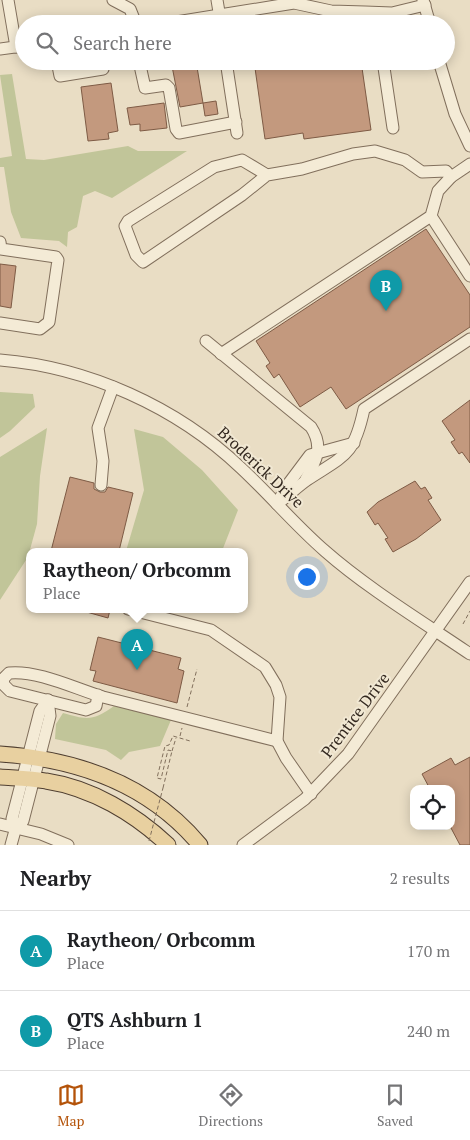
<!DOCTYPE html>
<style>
body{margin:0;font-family:"PT Serif",serif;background:#f2f2f2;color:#202124}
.controls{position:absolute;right:15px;bottom:15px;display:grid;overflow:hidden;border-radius:10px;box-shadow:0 2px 12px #0003}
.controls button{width:45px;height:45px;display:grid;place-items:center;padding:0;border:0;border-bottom:1px solid #e0e0e0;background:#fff;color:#202124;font:25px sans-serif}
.you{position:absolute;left:306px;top:576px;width:18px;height:18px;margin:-12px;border:4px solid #fff;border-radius:50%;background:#1a73e8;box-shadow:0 0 0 8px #1a73e833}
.badge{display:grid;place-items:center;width:32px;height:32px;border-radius:50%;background:#b45309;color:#fff;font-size:16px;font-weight:700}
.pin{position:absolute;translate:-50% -41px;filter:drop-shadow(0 1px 2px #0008)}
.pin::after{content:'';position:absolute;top:26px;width:18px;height:15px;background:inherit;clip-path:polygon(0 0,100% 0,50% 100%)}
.popup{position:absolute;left:26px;top:548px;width:222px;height:65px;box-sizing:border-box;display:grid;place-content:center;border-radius:10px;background:#fff;filter:drop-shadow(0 1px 4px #0005);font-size:16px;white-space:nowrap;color:#757577}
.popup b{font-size:19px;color:#202124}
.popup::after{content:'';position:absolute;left:50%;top:100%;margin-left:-10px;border:10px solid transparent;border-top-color:#fff}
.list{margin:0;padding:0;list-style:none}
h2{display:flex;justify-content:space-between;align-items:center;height:65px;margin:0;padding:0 20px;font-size:21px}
h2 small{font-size:16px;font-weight:400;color:#757577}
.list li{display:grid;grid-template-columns:32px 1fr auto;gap:15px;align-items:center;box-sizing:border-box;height:80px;padding:0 20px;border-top:1px solid #e0e0e0}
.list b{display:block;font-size:19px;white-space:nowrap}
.list p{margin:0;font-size:16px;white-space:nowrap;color:#757577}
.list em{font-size:16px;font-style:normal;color:#757577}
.icon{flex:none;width:28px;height:28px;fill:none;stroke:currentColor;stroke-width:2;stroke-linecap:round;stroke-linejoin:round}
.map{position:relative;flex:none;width:470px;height:845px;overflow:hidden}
.search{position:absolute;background:#fff;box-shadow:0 2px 12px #0003;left:15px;right:15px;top:15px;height:55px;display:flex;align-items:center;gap:12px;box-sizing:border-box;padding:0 18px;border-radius:28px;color:#757577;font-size:19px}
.sheet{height:225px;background:#fff}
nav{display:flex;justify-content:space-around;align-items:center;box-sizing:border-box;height:70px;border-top:1px solid #e0e0e0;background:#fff;font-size:14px;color:#757577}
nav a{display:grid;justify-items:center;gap:2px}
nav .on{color:#b45309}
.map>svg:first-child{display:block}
</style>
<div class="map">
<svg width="470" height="845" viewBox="0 0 470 845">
<rect width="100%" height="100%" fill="#e9ddc4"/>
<!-- green -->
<g fill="#c1c599">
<polygon points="12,74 26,159 44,160 128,146 138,151 187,151 112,198 95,191 83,196 77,227 68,232 67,247 59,241 21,238 11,212 4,167 0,167 0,158 12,156 0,75"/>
<polygon points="0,392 33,394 35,407 10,431 0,438"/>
<polygon points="47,428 40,476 37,524 28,557 0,600 0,457"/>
<polygon points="134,429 163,437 202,470 238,510 222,551 126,551 144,490"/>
<path d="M114 706 171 720 160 746 129 752 121 760 106 750 55 739 56 724 63 713C87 720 93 721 114 706Z"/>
</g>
<!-- building -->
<g fill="#c3997e" stroke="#7e5b45">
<polygon points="171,61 196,61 203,103 180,107"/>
<polygon points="254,61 361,61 371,130 304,139 303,133 265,139"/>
<polygon points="111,83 118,131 108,133 109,139 88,141 81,87"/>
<polygon points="216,101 218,114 205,116 203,103"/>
<polygon points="164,103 167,128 140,131 140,124 130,125 127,108"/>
<polygon points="426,229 470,295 470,327 346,409 331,387 300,407 279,374 274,378 266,366 270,363 256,341"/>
<polygon points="0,264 16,266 11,308 0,306"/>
<polygon points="470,400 470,463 462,452 459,454 451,442 455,440 442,421"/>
<polygon points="70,477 94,483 94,489 100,492 105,492 108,487 133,493 119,551 51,551"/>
<polygon points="415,481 421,489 425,487 432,498 428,500 441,520 416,539 393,552 385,539 388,538 378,523 375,525 367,512 378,502"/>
<polygon points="83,609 105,609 110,610 108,618 83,611"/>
<polygon points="98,637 181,658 178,669 184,671 177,703 93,681 96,671 90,670"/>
<polygon points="470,757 470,845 460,845 451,828 451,789 430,789 422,774 451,758 455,765"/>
</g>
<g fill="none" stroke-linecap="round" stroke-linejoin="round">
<!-- minor casing -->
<g stroke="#816f5c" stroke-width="13">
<g id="minor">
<polyline points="8,0 16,47"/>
<polyline points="113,0 130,9 136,24"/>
<polyline points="217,0 221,24"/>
<polyline points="423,0 430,24"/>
<polyline points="164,24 294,3 331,11 365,12 392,13 425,5"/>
<polyline points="0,49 22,46"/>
<polyline points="57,61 60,76 103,69"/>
<polyline points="139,61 145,88 166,85 169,88 176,129 179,133 236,122"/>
<polyline points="226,61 237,133"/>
<polyline points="383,61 393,128"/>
<polyline points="439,61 455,114 470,146"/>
<polyline points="267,175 242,160 214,167 128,221 125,226 136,255 143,262 242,195 267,175 302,169 353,154 375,151 405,160 422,172 446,171 451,177 470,164"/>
<polyline points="431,216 470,276"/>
<polyline points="0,242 1,249 56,257 58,260 49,322 40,329 0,323"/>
<path d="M206 341 311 427C324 447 316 461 306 479"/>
<polyline points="221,354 431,216 438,191 451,177"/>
<path d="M0 360C88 367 177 407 241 468 270 495 295 525 325 551 367 588 423 622 470 654"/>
<polyline points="101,485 103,461 98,428 113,387"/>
<polyline points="278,502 286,487 310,455 354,443"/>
<path d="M277 504C288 496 297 487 307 480 345 455 354 456 364 409L470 339"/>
<polyline points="128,609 211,630 265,667 276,685 280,697 277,741 286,758 311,794"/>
<path d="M98 695 96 706 86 710 10 691 4 685 3 679 9 673C38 670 76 689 103 697L277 741"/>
<polyline points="0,824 41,834 68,845"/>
<polyline points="16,827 23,821 50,716 48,700"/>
<polyline points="11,845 16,827 12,819 40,711 48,700"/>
<polyline points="243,845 305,799 348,754 470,582"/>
</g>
</g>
<!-- major casing -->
<g stroke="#4f3e30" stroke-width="17">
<g id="major">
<path d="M0 754C77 759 149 784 200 845"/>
<path d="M0 777C15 778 31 778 46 781 92 788 135 814 168 845"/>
</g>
</g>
<!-- path -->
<g stroke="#816f5c" stroke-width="1" stroke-dasharray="4 2.5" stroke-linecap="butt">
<polyline points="463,624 470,611"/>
<polyline points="187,707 197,669"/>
<polyline points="180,736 182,728"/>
<polyline points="172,751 176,738"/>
<polyline points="163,788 172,751 168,750 161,779 157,778 165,746 169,745 173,736 190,741"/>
</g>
<!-- minor -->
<use href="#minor" stroke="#f4ebd6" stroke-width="11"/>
<!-- major -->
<use href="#major" stroke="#e8d0a0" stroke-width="15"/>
<!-- path-bridge -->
<polyline stroke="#816f5c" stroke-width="1" stroke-dasharray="4 2.5" stroke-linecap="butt" points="149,841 163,788"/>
</g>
<g text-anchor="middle" stroke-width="4" stroke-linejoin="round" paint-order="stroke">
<!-- street labels -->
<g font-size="16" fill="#33281f" stroke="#f1e8d3">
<text transform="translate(261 467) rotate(43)" y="6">Broderick Drive</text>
<text transform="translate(355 715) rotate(-53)" y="6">Prentice Drive</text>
</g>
</g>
</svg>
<div class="controls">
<button><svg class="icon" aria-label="locate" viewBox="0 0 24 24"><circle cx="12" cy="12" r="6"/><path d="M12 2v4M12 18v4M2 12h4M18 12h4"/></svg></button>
</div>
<div class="you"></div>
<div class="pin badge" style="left:137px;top:670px;background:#0f9aa8">A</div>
<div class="popup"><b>Raytheon/ Orbcomm</b>Place</div>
<div class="pin badge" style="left:386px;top:311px;background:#0f9aa8">B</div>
<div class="search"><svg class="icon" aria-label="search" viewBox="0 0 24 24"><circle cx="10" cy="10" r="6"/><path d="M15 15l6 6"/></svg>Search here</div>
</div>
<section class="sheet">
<h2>Nearby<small>2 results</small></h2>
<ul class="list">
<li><span class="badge" style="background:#0f9aa8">A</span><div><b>Raytheon/ Orbcomm</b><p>Place</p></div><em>170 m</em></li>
<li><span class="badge" style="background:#0f9aa8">B</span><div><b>QTS Ashburn 1</b><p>Place</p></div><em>240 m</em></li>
</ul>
</section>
<nav>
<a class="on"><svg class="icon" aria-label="map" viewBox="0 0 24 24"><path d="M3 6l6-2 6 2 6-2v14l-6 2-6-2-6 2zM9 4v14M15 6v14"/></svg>Map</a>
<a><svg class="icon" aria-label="directions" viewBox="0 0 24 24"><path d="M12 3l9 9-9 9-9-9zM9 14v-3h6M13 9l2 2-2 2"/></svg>Directions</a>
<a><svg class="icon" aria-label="saved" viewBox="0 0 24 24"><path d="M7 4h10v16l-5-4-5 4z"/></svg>Saved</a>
</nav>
